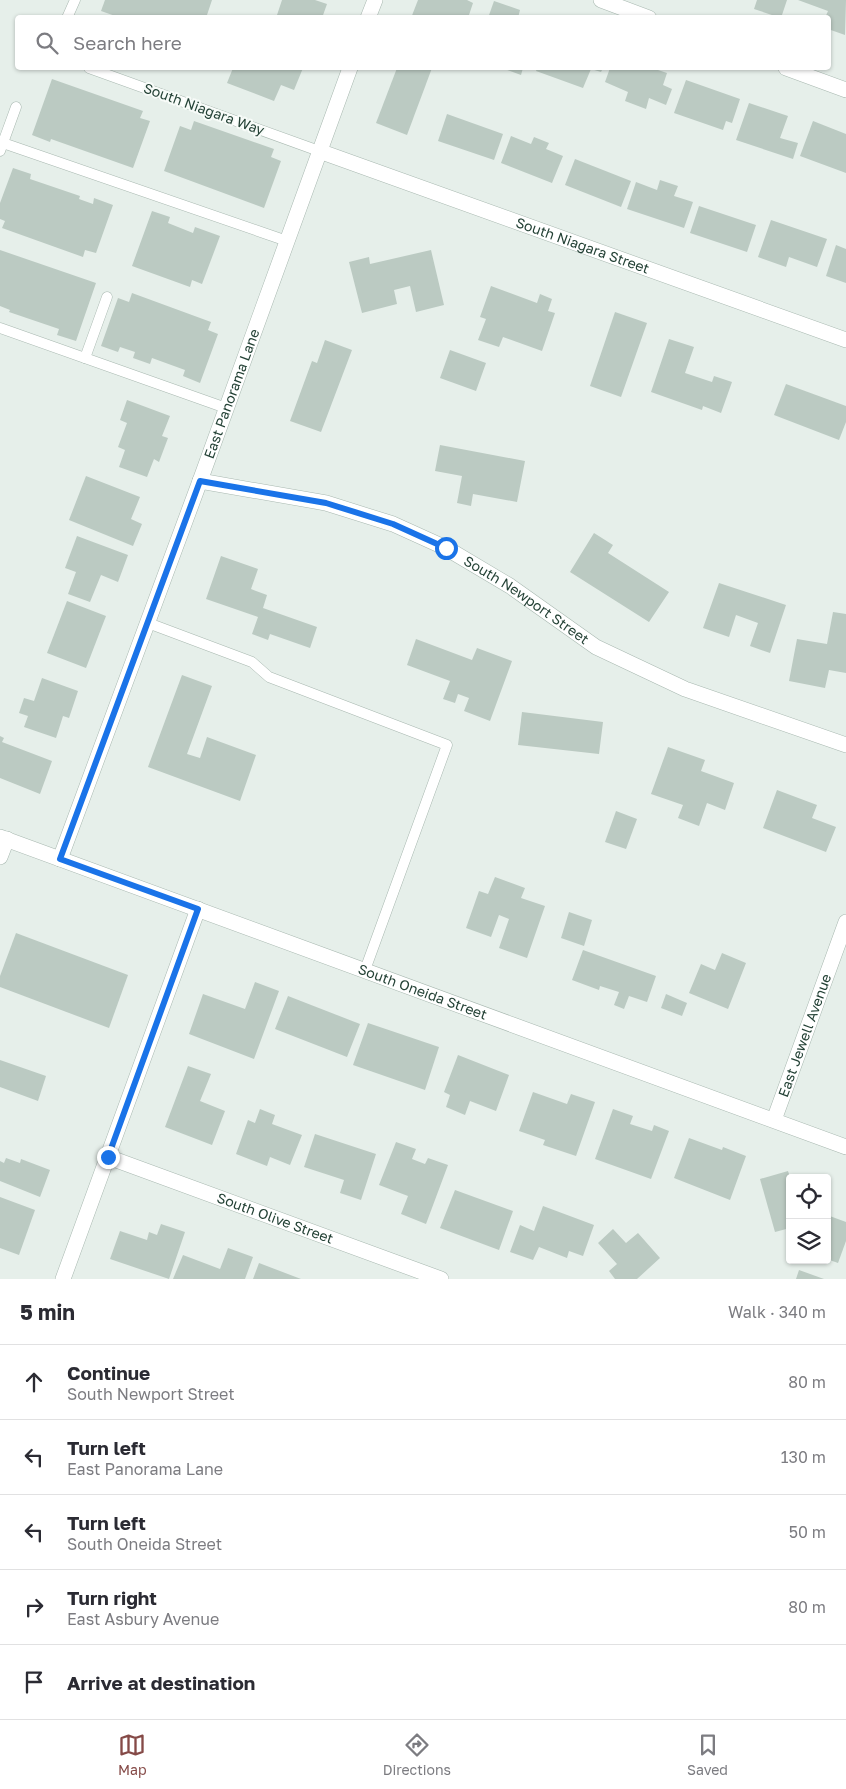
<!DOCTYPE html>
<meta charset="utf-8">
<style>
body{margin:0;font-family:"Golos Text",sans-serif;background:#f7f7f7;color:#2b2b33}
.controls{position:absolute;right:15px;bottom:15px;display:grid;overflow:hidden;border-radius:5px;box-shadow:0 1px 4px #0004}
.controls button{width:45px;height:45px;display:grid;place-items:center;padding:0;border:0;border-bottom:1px solid #e1e1e2;background:#fff;color:#2b2b33;font:25px sans-serif}
.stop{position:absolute;width:15px;height:15px;margin:-11px;border:4px solid #1a73e8;border-radius:50%;background:#fff}
.stop.end{background:#1a73e8;border-color:#fff;box-shadow:0 1px 5px #0008}
.list{margin:0;padding:0;list-style:none}
h2{display:flex;justify-content:space-between;align-items:center;height:65px;margin:0;padding:0 20px;font-size:21px}
h2 small{font-size:16px;font-weight:400;color:#7c7c81}
.list li{display:grid;grid-template-columns:32px 1fr auto;gap:15px;align-items:center;box-sizing:border-box;height:75px;padding:0 20px;border-top:1px solid #e1e1e2}
.list b{display:block;font-size:19px;white-space:nowrap}
.list p{margin:0;font-size:16px;white-space:nowrap;color:#7c7c81}
.list em{font-size:16px;font-style:normal;color:#7c7c81}
.icon{flex:none;width:28px;height:28px;fill:none;stroke:currentColor;stroke-width:2;stroke-linecap:round;stroke-linejoin:round}
.map{position:relative;flex:none;width:846px;height:1279px;overflow:hidden}
.search{position:absolute;background:#fff;box-shadow:0 1px 4px #0004;left:15px;right:15px;top:15px;height:55px;display:flex;align-items:center;gap:12px;box-sizing:border-box;padding:0 18px;border-radius:5px;color:#7c7c81;font-size:19px}
.sheet{height:440px;background:#fff}
nav{display:flex;justify-content:space-around;align-items:center;box-sizing:border-box;height:70px;border-top:1px solid #e1e1e2;background:#fff;font-size:14px;color:#7c7c81}
nav a{display:grid;justify-items:center;gap:2px}
nav .on{color:#854a47}
.map>svg:first-child{display:block}
</style>
<div class="map">
<svg width="846" height="1279" viewBox="0 0 846 1279">
<rect width="100%" height="100%" fill="#e6efea"/>
<!-- building -->
<g fill="#bbcac2">
<polygon points="105,0 212,0 206,18 121,18 101,11"/>
<polygon points="282,0 315,0 327,4 322,18 276,18"/>
<polygon points="418,0 467,0 473,3 468,18 411,18"/>
<polygon points="757,0 787,0 781,18 754,9"/>
<polygon points="798,0 846,0 845,35 828,29 828,18 825,18 828,11"/>
<polygon points="494,1 520,10 518,18 488,18"/>
<polygon points="233,68 303,68 294,90 281,85 274,101 227,83"/>
<polygon points="397,68 432,68 407,135 376,123"/>
<polygon points="502,68 523,68 521,75"/>
<polygon points="537,68 603,68 601,72 591,69 583,88 536,71"/>
<polygon points="610,68 652,68 667,73 663,85 672,89 666,105 649,98 646,109 625,101 628,92 605,82"/>
<polygon points="52,79 143,111 140,118 150,121 133,168 51,139 50,142 32,135"/>
<polygon points="686,80 740,99 732,123 726,121 723,130 674,113"/>
<polygon points="749,103 788,116 780,138 798,143 793,159 736,140"/>
<polygon points="447,114 503,134 494,160 438,141"/>
<polygon points="194,121 274,149 271,157 281,161 264,208 164,171 180,126 191,130"/>
<polygon points="813,121 846,134 846,173 800,156"/>
<polygon points="511,136 531,144 534,137 549,143 546,149 563,156 552,183 501,163"/>
<polygon points="575,159 631,181 621,207 565,185"/>
<polygon points="13,168 31,174 30,179 80,196 79,199 93,204 94,198 113,205 96,253 85,250 83,257 2,228 5,221 0,219 0,203"/>
<polygon points="660,180 678,186 674,196 693,202 684,228 627,209 636,182 657,190"/>
<polygon points="699,206 756,225 747,252 690,233"/>
<polygon points="152,211 170,217 168,223 193,233 195,227 220,236 202,284 192,280 190,287 132,266"/>
<polygon points="771,220 827,239 817,267 789,257 786,267 758,257"/>
<polygon points="836,245 846,249 846,283 826,276"/>
<polygon points="0,250 96,283 76,341 57,335 59,329 9,312 10,310 0,306"/>
<polygon points="431,250 444,305 416,312 410,286 394,290 397,304 362,313 349,262 369,257 370,264"/>
<polygon points="491,286 537,303 540,294 552,299 548,311 555,313 542,351 503,337 499,347 478,340 486,319 480,317"/>
<polygon points="132,293 211,322 208,330 218,334 200,383 183,376 185,370 152,358 150,364 133,358 135,352 120,347 118,352 101,346 118,298 129,302"/>
<polygon points="615,312 647,323 621,397 590,386"/>
<polygon points="669,339 694,347 685,373 712,382 714,376 732,382 721,413 703,406 702,410 651,392"/>
<polygon points="325,340 352,350 321,432 290,421 312,361 317,363"/>
<polygon points="450,350 486,363 476,391 440,378"/>
<polygon points="786,384 846,406 846,422 839,440 774,415"/>
<polygon points="127,400 170,416 162,436 168,438 159,462 154,459 147,477 119,467 125,450 118,447 127,423 120,420"/>
<polygon points="440,445 525,461 517,502 473,494 471,506 457,503 462,476 435,471"/>
<polygon points="86,476 140,497 131,519 142,524 133,546 69,520"/>
<polygon points="594,533 613,545 608,553 669,592 649,622 570,572"/>
<polygon points="77,536 128,555 118,582 101,575 90,602 68,594 76,572 65,568"/>
<polygon points="221,556 258,569 251,589 267,595 263,608 317,627 310,648 270,634 268,640 252,634 258,617 206,599"/>
<polygon points="719,583 786,605 770,653 750,646 758,623 736,615 729,637 703,628"/>
<polygon points="67,601 106,616 86,668 47,653"/>
<polygon points="833,612 846,614 846,673 829,670 825,688 789,681 797,639 827,644"/>
<polygon points="416,639 472,660 477,648 512,661 490,721 464,711 469,698 458,694 455,703 443,699 450,681 407,665"/>
<polygon points="182,675 212,686 187,754 200,758 207,737 256,755 240,801 148,767"/>
<polygon points="42,678 78,691 69,718 63,716 56,738 24,727 28,716 19,713 24,698 34,701"/>
<polygon points="522,712 603,722 599,754 518,745"/>
<polygon points="0,736 4,738 2,742 52,761 40,794 0,778"/>
<polygon points="668,747 705,760 701,771 734,783 725,810 707,803 699,826 678,818 683,805 651,794"/>
<polygon points="777,790 817,805 812,818 836,827 826,852 763,828"/>
<polygon points="616,811 637,819 626,849 605,842"/>
<polygon points="495,877 525,888 521,898 545,906 527,958 499,948 509,919 499,915 491,937 466,928 479,891 488,894"/>
<polygon points="569,912 592,920 584,946 561,938"/>
<polygon points="16,933 128,975 109,1028 0,987 0,976"/>
<polygon points="583,950 656,976 647,1002 629,996 624,1009 614,1005 619,992 600,986 599,990 572,980"/>
<polygon points="722,953 746,963 728,1009 689,993 701,964 715,970"/>
<polygon points="255,982 279,991 254,1059 189,1034 203,994 245,1009"/>
<polygon points="666,994 687,1003 682,1016 661,1008"/>
<polygon points="288,996 360,1024 347,1057 275,1029"/>
<polygon points="368,1023 439,1047 425,1090 353,1065"/>
<polygon points="458,1055 509,1075 496,1111 470,1101 465,1115 446,1107 450,1095 444,1092"/>
<polygon points="0,1060 46,1076 38,1101 0,1087"/>
<polygon points="188,1066 211,1074 200,1101 225,1111 212,1145 165,1127"/>
<polygon points="533,1092 567,1104 571,1094 595,1102 576,1156 543,1145 545,1140 519,1131"/>
<polygon points="260,1109 275,1115 272,1124 302,1135 290,1165 270,1157 267,1166 236,1154 248,1120 255,1123"/>
<polygon points="613,1109 633,1116 630,1124 652,1131 654,1125 669,1131 651,1179 595,1159"/>
<polygon points="315,1134 376,1154 361,1200 340,1193 344,1180 304,1167"/>
<polygon points="689,1138 722,1150 723,1147 746,1156 730,1200 674,1178"/>
<polygon points="396,1142 416,1149 412,1159 425,1164 428,1158 448,1165 426,1224 401,1214 408,1196 379,1185"/>
<polygon points="6,1158 20,1163 21,1159 50,1170 40,1197 0,1181 0,1161 4,1163"/>
<polygon points="788,1171 790,1177 790,1228 775,1232 760,1179"/>
<polygon points="455,1190 513,1211 499,1250 440,1228"/>
<polygon points="0,1197 35,1210 19,1255 0,1248"/>
<polygon points="543,1206 594,1225 583,1256 569,1251 567,1258 539,1247 533,1260 510,1252 520,1225 534,1231"/>
<polygon points="827,1215 846,1222 846,1241 838,1263 827,1259"/>
<polygon points="161,1224 185,1232 169,1279 110,1259 120,1231 147,1240 149,1232 157,1235"/>
<polygon points="613,1229 626,1243 638,1233 660,1258 637,1279 615,1279 609,1271 617,1264 598,1243"/>
<polygon points="228,1248 253,1257 245,1279 173,1279 183,1255 220,1269"/>
<polygon points="259,1263 301,1279 253,1279"/>
<polygon points="799,1270 824,1279 796,1279"/>
</g>
<g fill="none" stroke-linecap="round" stroke-linejoin="round">
<!-- service casing -->
<g stroke="#a8b8b0" stroke-width="11">
<g id="service">
<polyline points="67,18 75,0"/>
<polyline points="89,68 319,151"/>
<polyline points="3,143 287,241"/>
<polyline points="0,151 16,107"/>
<polyline points="0,328 226,408"/>
<polyline points="85,358 107,297"/>
<polyline points="148,623 252,662 269,677 447,745 365,970"/>
</g>
</g>
<!-- minor casing -->
<g stroke="#a8b8b0" stroke-width="16">
<g id="minor">
<polyline points="601,0 649,18"/>
<polyline points="368,18 375,0"/>
<polyline points="786,68 846,90"/>
<path id="s1" d="M319 151 846 340"/>
<path id="s2" d="M200 481 326 503 393 524 446 548 510 586 596 647 685 689 846 745"/>
<polyline points="0,857 7,839"/>
<path id="s3" d="M60 859 200 481 350 68"/>
<path id="s4" d="M108 1157 441 1279"/>
<polyline points="63,1279 198,909"/>
</g>
</g>
<!-- tertiary casing -->
<g stroke="#a8b8b0" stroke-width="16">
<g id="tertiary">
<path id="s5" d="M0 837 846 1147"/>
<path id="s6" d="M774 1120 846 922"/>
</g>
</g>
<!-- service -->
<use href="#service" stroke="#fff" stroke-width="10"/>
<!-- minor -->
<use href="#minor" stroke="#fff" stroke-width="15"/>
<!-- tertiary -->
<use href="#tertiary" stroke="#fff" stroke-width="15"/>
</g>
<g fill="none" stroke-linecap="round" stroke-linejoin="round">
<!-- route -->
<polyline stroke="#1a73e8" stroke-width="6" points="108,1157 198,909 60,859 200,481 326,503 393,524 446,548"/>
</g>
<g text-anchor="middle" stroke-width="4" stroke-linejoin="round" paint-order="stroke">
<!-- street labels -->
<g font-size="14" fill="#244236" stroke="#f7fbf8">
<text transform="translate(204 109) rotate(20)" y="5">South Niagara Way</text>
<text dy="5" stroke="none"><textPath href="#s1" startOffset="280">South Niagara Street</textPath></text>
<text dy="5" stroke="none"><textPath href="#s3" startOffset="496">East Panorama Lane</textPath></text>
<text dy="5" stroke="none"><textPath href="#s2" startOffset="352">South Newport Street</textPath></text>
<text dy="5" stroke="none"><textPath href="#s5" startOffset="450">South Oneida Street</textPath></text>
<text dy="5" stroke="none"><textPath href="#s6" startOffset="90">East Jewell Avenue</textPath></text>
<text dy="5" stroke="none"><textPath href="#s4" startOffset="178">South Olive Street</textPath></text>
</g>
</g>
</svg>
<div class="controls">
<button><svg class="icon" aria-label="locate" viewBox="0 0 24 24"><circle cx="12" cy="12" r="6"/><path d="M12 2v4M12 18v4M2 12h4M18 12h4"/></svg></button>
<button><svg class="icon" aria-label="layers" viewBox="0 0 24 24"><path d="M12 4l9 5-9 5-9-5zM3 14l9 5 9-5"/></svg></button>
</div>
<div class="stop" style="left:446px;top:548px"></div>
<div class="stop end" style="left:108px;top:1157px"></div>
<div class="search"><svg class="icon" aria-label="search" viewBox="0 0 24 24"><circle cx="10" cy="10" r="6"/><path d="M15 15l6 6"/></svg>Search here</div>
</div>
<section class="sheet">
<h2>5 min<small>Walk · 340 m</small></h2>
<ul class="list">
<li><svg class="icon" aria-label="ahead" viewBox="0 0 24 24"><path d="M12 20V5M6 11l6-6 6 6"/></svg><div><b>Continue</b><p>South Newport Street</p></div><em>80 m</em></li>
<li><svg class="icon" aria-label="left" viewBox="0 0 24 24"><path d="M17 20v-9H6M10 6l-5 5 5 5"/></svg><div><b>Turn left</b><p>East Panorama Lane</p></div><em>130 m</em></li>
<li><svg class="icon" aria-label="left" viewBox="0 0 24 24"><path d="M17 20v-9H6M10 6l-5 5 5 5"/></svg><div><b>Turn left</b><p>South Oneida Street</p></div><em>50 m</em></li>
<li><svg class="icon" aria-label="right" viewBox="0 0 24 24"><path d="M7 20v-9h11M14 6l5 5-5 5"/></svg><div><b>Turn right</b><p>East Asbury Avenue</p></div><em>80 m</em></li>
<li><svg class="icon" aria-label="arrive" viewBox="0 0 24 24"><path d="M6 21V4h12l-3 4 3 4H6"/></svg><div><b>Arrive at destination</b></div></li>
</ul>
</section>
<nav>
<a class="on"><svg class="icon" aria-label="map" viewBox="0 0 24 24"><path d="M3 6l6-2 6 2 6-2v14l-6 2-6-2-6 2zM9 4v14M15 6v14"/></svg>Map</a>
<a><svg class="icon" aria-label="directions" viewBox="0 0 24 24"><path d="M12 3l9 9-9 9-9-9zM9 14v-3h6M13 9l2 2-2 2"/></svg>Directions</a>
<a><svg class="icon" aria-label="saved" viewBox="0 0 24 24"><path d="M7 4h10v16l-5-4-5 4z"/></svg>Saved</a>
</nav>
